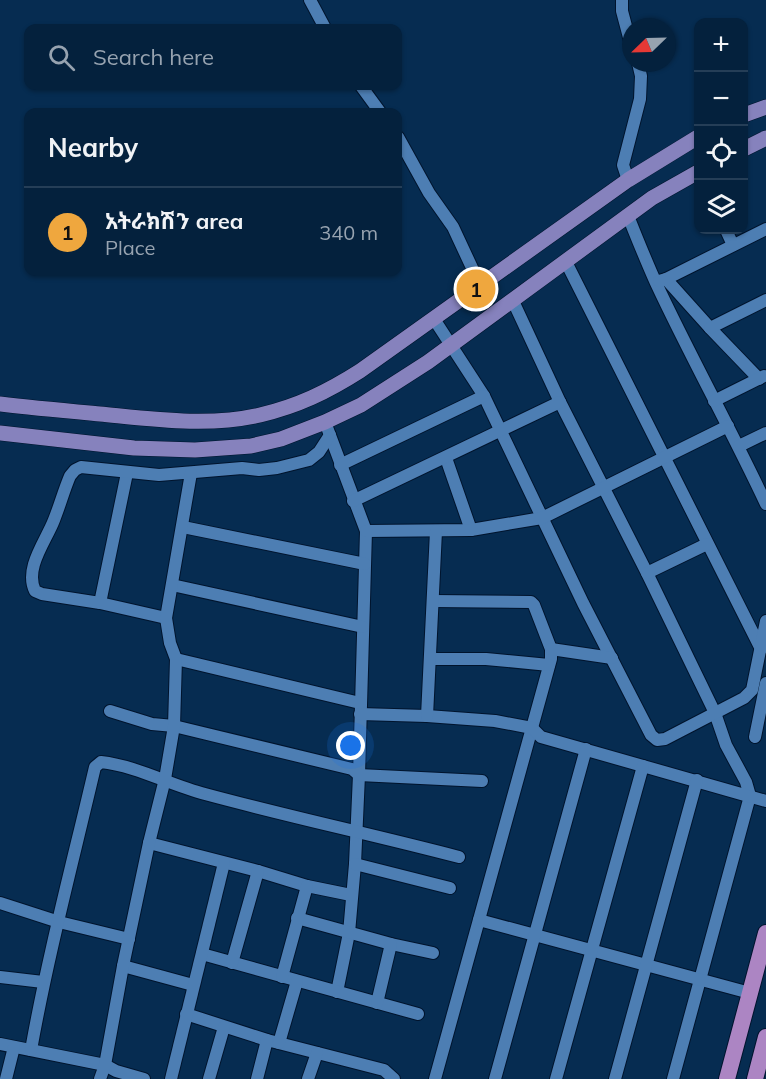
<!DOCTYPE html>
<meta charset="utf-8">
<style>
body{margin:0;font-family:Mulish,"Noto Sans Ethiopic",sans-serif;background:#0d2944;color:#f1f3f6}
.controls{position:absolute;right:18px;top:18px;display:grid;overflow:hidden;border-radius:12px;box-shadow:0 2px 4px #0004}
.controls button{width:54px;height:54px;display:grid;place-items:center;padding:0;border:0;border-bottom:2px solid #253e57;background:#04213d;color:#f1f3f6;font:30px sans-serif}
.compass{position:absolute;left:622px;top:18px;width:54px;height:54px;border-radius:50%;background:#04213d;box-shadow:0 2px 4px #0004;rotate:247deg}
.you{position:absolute;left:351px;top:746px;width:21px;height:21px;margin:-15px;border:4px solid #fff;border-radius:50%;background:#1a73e8;box-shadow:0 0 0 9px #1a73e833}
.badge{display:grid;place-items:center;width:39px;height:39px;border-radius:50%;background:#efa73e;color:#111;font-size:20px;font-weight:700}
.pin{position:absolute;translate:-50% -50%;border:3px solid #fff;box-shadow:0 2px 6px #0006}
.list{margin:0;padding:0;list-style:none}
h2{display:flex;justify-content:space-between;align-items:center;height:78px;margin:0;padding:0 24px;font-size:26px}
h2 small{font-size:20px;font-weight:400;color:#97a3b0}
.list li{display:grid;grid-template-columns:39px 1fr auto;gap:18px;align-items:center;box-sizing:border-box;height:90px;padding:0 24px;border-top:2px solid #253e57}
.list b{display:block;font-size:22px;white-space:nowrap}
.list p{margin:0;font-size:20px;white-space:nowrap;color:#97a3b0}
.list em{font-size:20px;font-style:normal;color:#97a3b0}
.icon{flex:none;width:33px;height:33px;fill:none;stroke:currentColor;stroke-width:2;stroke-linecap:round;stroke-linejoin:round}
.map{position:relative;flex:none;width:766px;height:1079px;overflow:hidden}
.search{position:absolute;background:#04213d;box-shadow:0 2px 4px #0004;left:24px;top:24px;width:378px;height:66px;display:flex;align-items:center;gap:15px;box-sizing:border-box;padding:0 21px;border-radius:12px;color:#97a3b0;font-size:22px}
.panel{position:absolute;background:#04213d;box-shadow:0 2px 4px #0004;left:24px;top:108px;width:378px;height:168px;border-radius:12px}
.map>svg:first-child{display:block}
</style>
<div class="map">
<svg width="766" height="1079" viewBox="0 0 766 1079">
<rect width="100%" height="100%" fill="#062c51"/>
<g fill="none" stroke-linecap="round" stroke-linejoin="round">
<!-- minor casing -->
<g stroke="#00142d" stroke-width="14">
<g id="minor">
<polyline points="310,0 325,28"/>
<polyline points="622,0 622,11 631,45"/>
<polyline points="361,86 380,112"/>
<polyline points="398,137 429,193 453,227 480,285"/>
<polyline points="628,180 623,165 640,99 641,76 638,63"/>
<path d="M628 216C637 238 646 261 656 283 691 358 731 429 766 504"/>
<polyline points="726,230 733,245"/>
<polyline points="566,262 761,649"/>
<polyline points="666,279 710,328 759,379"/>
<polyline points="659,281 666,279 766,229"/>
<polyline points="513,301 560,402 647,573 715,713 726,745 746,782 750,796 673,1079"/>
<polyline points="434,319 484,396 583,603 651,735 657,740 665,739 744,698 752,690 766,621"/>
<polyline points="710,328 766,300"/>
<polyline points="714,401 764,376"/>
<polyline points="325,422 366,531 359,775 355,864 349,933 337,992"/>
<polyline points="739,446 766,433"/>
<polyline points="446,458 471,530"/>
<polyline points="340,465 484,396"/>
<polyline points="353,501 560,402"/>
<polyline points="183,527 365,564"/>
<polyline points="366,531 471,530 542,518 728,426"/>
<polyline points="647,573 707,544"/>
<polyline points="172,585 363,627"/>
<polyline points="433,601 531,602 534,605 551,649 551,659 435,1079"/>
<polyline points="100,603 127,473"/>
<path d="M166 618 100 603 42 594 35 591C24 568 46 541 54 520 60 505 64 490 70 476L75 470 81 467 159 475 242 468 259 470 277 468 309 460 319 452 330 435"/>
<polyline points="551,649 612,658"/>
<polyline points="176,659 360,703"/>
<polyline points="430,659 486,659 549,665"/>
<polyline points="110,711 152,724 174,726 352,769 359,775 482,781"/>
<polyline points="360,714 427,716 495,721 532,728 541,737 766,801"/>
<polyline points="427,716 436,531"/>
<polyline points="755,737 766,683"/>
<polyline points="149,843 258,871 307,886 351,895"/>
<polyline points="355,864 450,888"/>
<polyline points="0,903 59,922 129,939"/>
<polyline points="297,918 391,944 433,953"/>
<polyline points="479,920 750,993"/>
<polyline points="202,954 418,1014"/>
<polyline points="232,963 258,871"/>
<polyline points="123,966 193,985"/>
<polyline points="0,977 43,982"/>
<polyline points="282,977 307,886"/>
<polyline points="377,1003 391,944"/>
<polyline points="186,1014 267,1040 384,1070 394,1079"/>
<polyline points="279,1043 297,981"/>
<polyline points="0,1044 105,1065 116,1071 144,1079"/>
<path d="M31 1050C48 955 73 861 95 767L101 762C137 766 170 785 205 794 290 817 375 835 459 857"/>
<polyline points="6,1079 14,1047"/>
<polyline points="100,1079 105,1065 123,966 149,843 165,779 174,726 176,659 170,643 166,618 191,473"/>
<polyline points="171,1079 224,863"/>
<polyline points="209,1079 224,1027"/>
<polyline points="257,1079 267,1040"/>
<polyline points="308,1079 317,1053"/>
<polyline points="495,1079 586,749"/>
<polyline points="556,1079 643,766"/>
<polyline points="615,1079 697,780"/>
</g>
</g>
<!-- major casing -->
<g stroke="#00142d" stroke-width="16">
<g id="major">
<polyline points="744,115 766,107"/>
<polyline points="744,149 766,138"/>
<path d="M0 404C33 408 67 411 100 414 152 419 209 427 260 415 298 406 327 392 360 371L628 180 698 137"/>
<polyline points="0,433 134,448 195,450 251,446 281,439 325,422 361,405 428,362 652,198 698,172"/>
</g>
</g>
<!-- highway casing -->
<g stroke="#00142d" stroke-width="18">
<g id="highway">
<polyline points="727,1079 766,933"/>
<polyline points="755,1079 766,1037"/>
</g>
</g>
<!-- minor -->
<use href="#minor" stroke="#4d7eb3" stroke-width="12"/>
<!-- major -->
<use href="#major" stroke="#8682bd" stroke-width="15"/>
<!-- highway -->
<use href="#highway" stroke="#ac85c3" stroke-width="16"/>
</g>
</svg>
<div class="controls">
<button>+</button>
<button>−</button>
<button><svg class="icon" aria-label="locate" viewBox="0 0 24 24"><circle cx="12" cy="12" r="6"/><path d="M12 2v4M12 18v4M2 12h4M18 12h4"/></svg></button>
<button><svg class="icon" aria-label="layers" viewBox="0 0 24 24"><path d="M12 4l9 5-9 5-9-5zM3 14l9 5 9-5"/></svg></button>
</div>
<svg class="compass" viewBox="-18 -18 36 36"><path d="M0-13l5 13h-10z" fill="#e53935"/><path d="M0 13l5-13h-10z" fill="#97a3b0"/></svg>
<div class="you"></div>
<div class="pin badge" style="left:476px;top:289px">1</div>
<div class="search"><svg class="icon" aria-label="search" viewBox="0 0 24 24"><circle cx="10" cy="10" r="6"/><path d="M15 15l6 6"/></svg>Search here</div>
<section class="panel">
<h2>Nearby<small></small></h2>
<ul class="list">
<li><span class="badge">1</span><div><b>አትራክሽን area</b><p>Place</p></div><em>340 m</em></li>
</ul>
</section>
</div>
